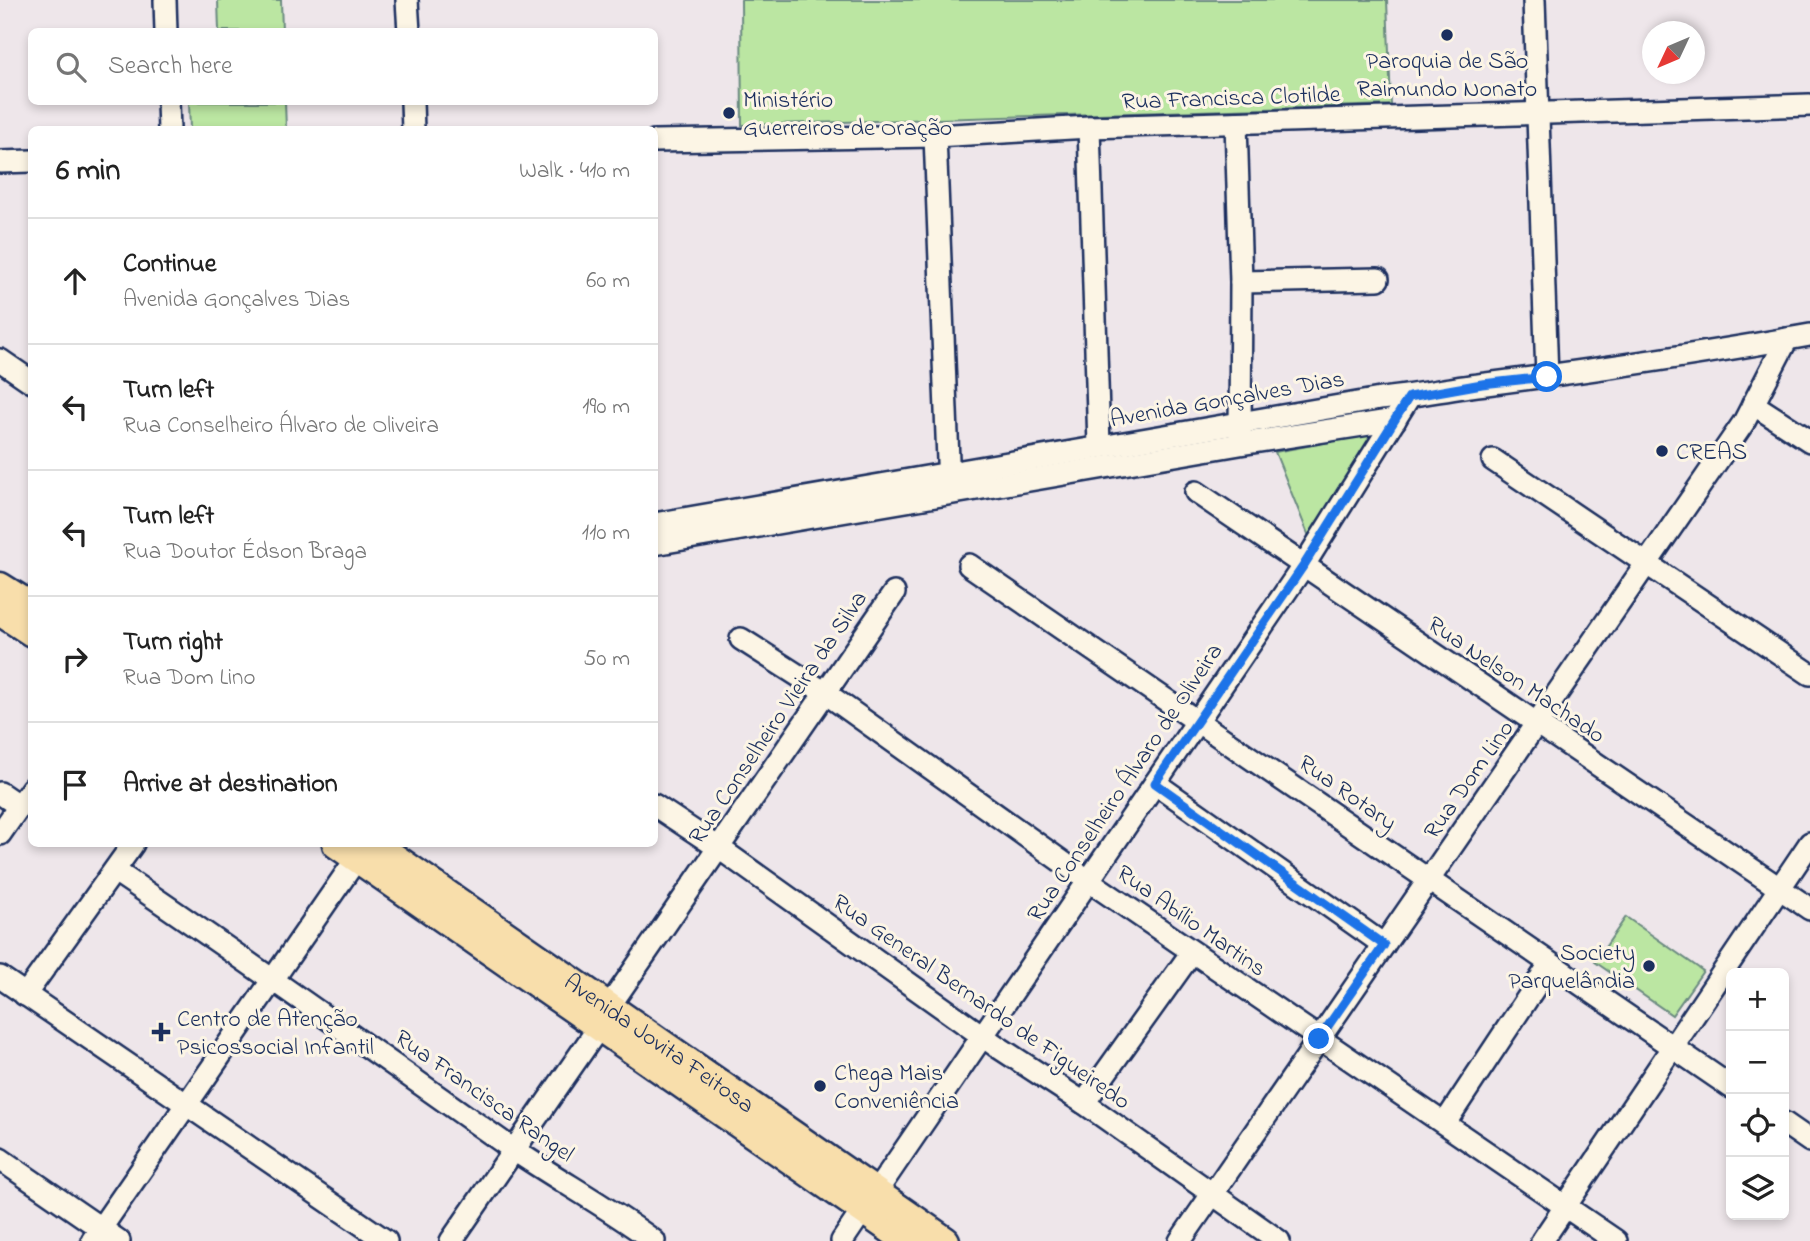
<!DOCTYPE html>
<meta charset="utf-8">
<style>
body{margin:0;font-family:"Indie Flower",sans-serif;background:#f2f2f2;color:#222}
.controls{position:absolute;right:21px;bottom:21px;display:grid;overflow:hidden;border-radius:10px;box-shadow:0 4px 10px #0003}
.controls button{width:63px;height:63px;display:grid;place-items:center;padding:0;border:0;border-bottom:2px solid #e0e0e0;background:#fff;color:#222;font:35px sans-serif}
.compass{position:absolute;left:1642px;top:21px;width:63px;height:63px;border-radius:50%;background:#fff;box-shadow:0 4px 10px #0003;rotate:226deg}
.stop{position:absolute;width:21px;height:21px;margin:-16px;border:5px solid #1a73e8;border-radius:50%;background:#fff}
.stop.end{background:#1a73e8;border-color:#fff;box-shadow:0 2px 7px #0008}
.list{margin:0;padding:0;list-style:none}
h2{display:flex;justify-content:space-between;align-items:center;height:91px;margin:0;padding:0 28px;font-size:30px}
h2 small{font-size:23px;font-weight:400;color:#767676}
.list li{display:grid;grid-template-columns:46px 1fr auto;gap:21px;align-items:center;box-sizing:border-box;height:126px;padding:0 28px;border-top:2px solid #e0e0e0}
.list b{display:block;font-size:26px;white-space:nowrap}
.list p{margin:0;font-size:23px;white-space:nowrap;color:#767676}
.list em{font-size:23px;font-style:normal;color:#767676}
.icon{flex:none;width:38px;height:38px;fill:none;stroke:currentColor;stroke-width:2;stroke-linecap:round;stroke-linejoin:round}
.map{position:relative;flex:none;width:1810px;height:1241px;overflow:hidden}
.search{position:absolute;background:#fff;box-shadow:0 4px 10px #0003;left:28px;top:28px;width:630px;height:77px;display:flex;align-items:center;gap:18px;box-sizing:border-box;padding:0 24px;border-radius:10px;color:#767676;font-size:26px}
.panel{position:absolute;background:#fff;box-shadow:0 4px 10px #0003;left:28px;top:126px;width:630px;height:721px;border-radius:10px}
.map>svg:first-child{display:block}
</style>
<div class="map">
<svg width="1810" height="1241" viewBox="0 0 1810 1241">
<rect width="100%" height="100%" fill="#eee6ea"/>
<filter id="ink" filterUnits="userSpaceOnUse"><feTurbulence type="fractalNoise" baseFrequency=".0143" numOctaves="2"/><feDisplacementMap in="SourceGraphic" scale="14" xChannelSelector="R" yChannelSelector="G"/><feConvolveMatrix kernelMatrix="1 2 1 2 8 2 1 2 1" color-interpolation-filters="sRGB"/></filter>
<g filter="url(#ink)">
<!-- green -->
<g fill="#bbe6a2" stroke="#6b8a80" stroke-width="2">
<polygon points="218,0 281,0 282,31 219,31"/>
<polygon points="741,0 1387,0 1391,105 742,125"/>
<polygon points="189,102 285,102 286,129 190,129"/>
<polygon points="1372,434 1377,441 1310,539 1275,452"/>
<polygon points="1626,917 1703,971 1672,1015 1595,962"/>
</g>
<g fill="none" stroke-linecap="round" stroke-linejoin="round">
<!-- minor casing -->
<g stroke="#1b2f5e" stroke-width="26">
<g id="minor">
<polyline points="165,0 166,32"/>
<polyline points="407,0 409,32"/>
<polyline points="1534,0 1547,377"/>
<polyline points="168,102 169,130"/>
<polyline points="412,102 413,130"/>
<polyline points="1236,123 1241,282 1240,435"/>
<polyline points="1089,127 1099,446"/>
<polyline points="935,136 949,485"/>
<polyline points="654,141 935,136 1089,127 1810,105"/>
<polyline points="0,162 32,161"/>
<polyline points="1241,282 1378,279"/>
<polyline points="0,360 32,382"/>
<polyline points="1753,404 1810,441"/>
<polyline points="1493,460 1810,674"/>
<polyline points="1196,492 1810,909"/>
<path d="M654 524 1380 399C1416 396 1450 388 1486 384 1594 370 1703 354 1810 335"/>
<polyline points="654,544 1240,444 1395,420"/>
<polyline points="969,565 1731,1087"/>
<polyline points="741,639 824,692 1089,881 1616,1241"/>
<polyline points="1155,783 1384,945"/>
<polyline points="0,793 19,806"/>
<polyline points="654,805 719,848 995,1045 1084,1103 1279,1241"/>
<polyline points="0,834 32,788"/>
<path d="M115 871C248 961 379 1055 511 1148 558 1180 608 1207 654 1241"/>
<polyline points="0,977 386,1241"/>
<polyline points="25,995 133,844"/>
<polyline points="608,1008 894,593"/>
<polyline points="1084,1103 1192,952"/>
<polyline points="1445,1123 1550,964"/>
<polyline points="1784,1123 1810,1141"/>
<polyline points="0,1159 119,1241"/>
<polyline points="876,1192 1304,565 1409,397"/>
<polyline points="92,1241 357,858"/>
<polyline points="451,1241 599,1027"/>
<polyline points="842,1241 863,1210"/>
<polyline points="1180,1241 1744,422 1787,339"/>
<polyline points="1542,1241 1810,843"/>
</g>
</g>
<!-- major casing -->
<g stroke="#1b2f5e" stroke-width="33">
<g id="major">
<polyline points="0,587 32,607"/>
<polyline points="0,611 32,632"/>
<polyline points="337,844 908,1241"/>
<path id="s1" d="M374 844 945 1241"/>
</g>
</g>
<!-- minor -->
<use href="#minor" stroke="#fcf5e5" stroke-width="21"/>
<!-- major -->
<use href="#major" stroke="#f8deab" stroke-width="28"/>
</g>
</g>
<g fill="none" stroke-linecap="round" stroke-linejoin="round" filter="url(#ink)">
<!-- route -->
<polyline stroke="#1a73e8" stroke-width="9" points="1319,1039 1384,945 1155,783 1304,565 1409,397 1482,384 1547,377"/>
</g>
<!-- markers -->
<g fill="#1b2f5e" stroke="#fcf5e5" stroke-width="2.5">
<circle cx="1447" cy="35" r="7"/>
<circle cx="729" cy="113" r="7"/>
<circle cx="1662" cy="451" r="7"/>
<circle cx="1649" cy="966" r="7"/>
<path d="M157.5 1021.5h7v7h7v7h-7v7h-7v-7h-7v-7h7z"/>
<circle cx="820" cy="1086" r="7"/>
</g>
<g text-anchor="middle" stroke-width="6" stroke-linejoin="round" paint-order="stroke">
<!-- poi labels -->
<g font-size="24" fill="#1b2f5e" stroke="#fcf5e5" text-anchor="start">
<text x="1447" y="68" text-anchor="middle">Paroquia de São<tspan x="1447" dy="28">Raimundo Nonato</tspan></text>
<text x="743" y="107">Ministério<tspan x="743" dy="28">Guerreiros de Oração</tspan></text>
<text x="1676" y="459">CREAS</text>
<text x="1635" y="960" text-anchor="end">Society<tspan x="1635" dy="28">Parquelândia</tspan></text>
<text x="177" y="1026">Centro de Atenção<tspan x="177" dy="28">Psicossocial Infantil</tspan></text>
<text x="834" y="1080">Chega Mais<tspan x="834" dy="28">Conveniência</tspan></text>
</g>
<!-- street labels -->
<g font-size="24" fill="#1b2f5e" stroke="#fcf5e5">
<text transform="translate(1231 97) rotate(-2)" y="8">Rua Francisca Clotilde</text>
<text transform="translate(1227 398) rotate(-10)" y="8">Avenida Gonçalves Dias</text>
<text transform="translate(1517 679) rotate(34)" y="8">Rua Nelson Machado</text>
<text transform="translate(777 717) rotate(-56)" y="8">Rua Conselheiro Vieira da Silva</text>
<text transform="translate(1468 779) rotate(-55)" y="8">Rua Dom Lino</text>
<text transform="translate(1124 782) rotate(-56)" y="8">Rua Conselheiro Álvaro de Oliveira</text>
<text transform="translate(1348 792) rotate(35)" y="8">Rua Rotary</text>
<text transform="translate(1192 920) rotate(35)" y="8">Rua Abílio Martins</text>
<text transform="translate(982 1001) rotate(35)" y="8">Rua General Bernardo de Figueiredo</text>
<text dy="8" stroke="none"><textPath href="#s1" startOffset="348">Avenida Jovita Feitosa</textPath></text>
<text transform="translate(485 1095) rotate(35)" y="8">Rua Francisca Rangel</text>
</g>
</g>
</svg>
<div class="controls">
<button>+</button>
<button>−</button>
<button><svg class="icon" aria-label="locate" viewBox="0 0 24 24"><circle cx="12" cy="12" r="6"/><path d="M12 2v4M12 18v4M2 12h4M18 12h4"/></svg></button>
<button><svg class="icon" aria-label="layers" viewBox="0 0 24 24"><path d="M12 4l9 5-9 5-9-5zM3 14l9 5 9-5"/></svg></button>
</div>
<svg class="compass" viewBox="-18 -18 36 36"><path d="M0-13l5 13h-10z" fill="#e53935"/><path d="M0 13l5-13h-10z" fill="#767676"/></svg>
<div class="stop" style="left:1547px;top:377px"></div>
<div class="stop end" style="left:1319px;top:1039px"></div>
<div class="search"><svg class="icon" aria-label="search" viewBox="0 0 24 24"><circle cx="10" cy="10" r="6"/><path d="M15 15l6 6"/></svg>Search here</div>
<section class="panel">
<h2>6 min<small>Walk · 410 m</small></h2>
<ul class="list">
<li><svg class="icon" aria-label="ahead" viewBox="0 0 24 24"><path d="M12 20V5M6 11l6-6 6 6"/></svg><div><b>Continue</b><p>Avenida Gonçalves Dias</p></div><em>60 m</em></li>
<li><svg class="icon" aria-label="left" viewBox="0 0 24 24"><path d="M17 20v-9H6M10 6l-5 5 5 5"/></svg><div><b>Turn left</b><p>Rua Conselheiro Álvaro de Oliveira</p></div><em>190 m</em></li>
<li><svg class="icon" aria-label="left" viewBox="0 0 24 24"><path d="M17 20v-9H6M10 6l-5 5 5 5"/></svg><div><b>Turn left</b><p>Rua Doutor Édson Braga</p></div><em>110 m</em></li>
<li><svg class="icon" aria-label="right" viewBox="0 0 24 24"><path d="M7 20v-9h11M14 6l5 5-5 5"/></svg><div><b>Turn right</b><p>Rua Dom Lino</p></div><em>50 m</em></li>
<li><svg class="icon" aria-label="arrive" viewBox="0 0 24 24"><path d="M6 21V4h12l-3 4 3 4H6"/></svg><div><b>Arrive at destination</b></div></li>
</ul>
</section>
</div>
